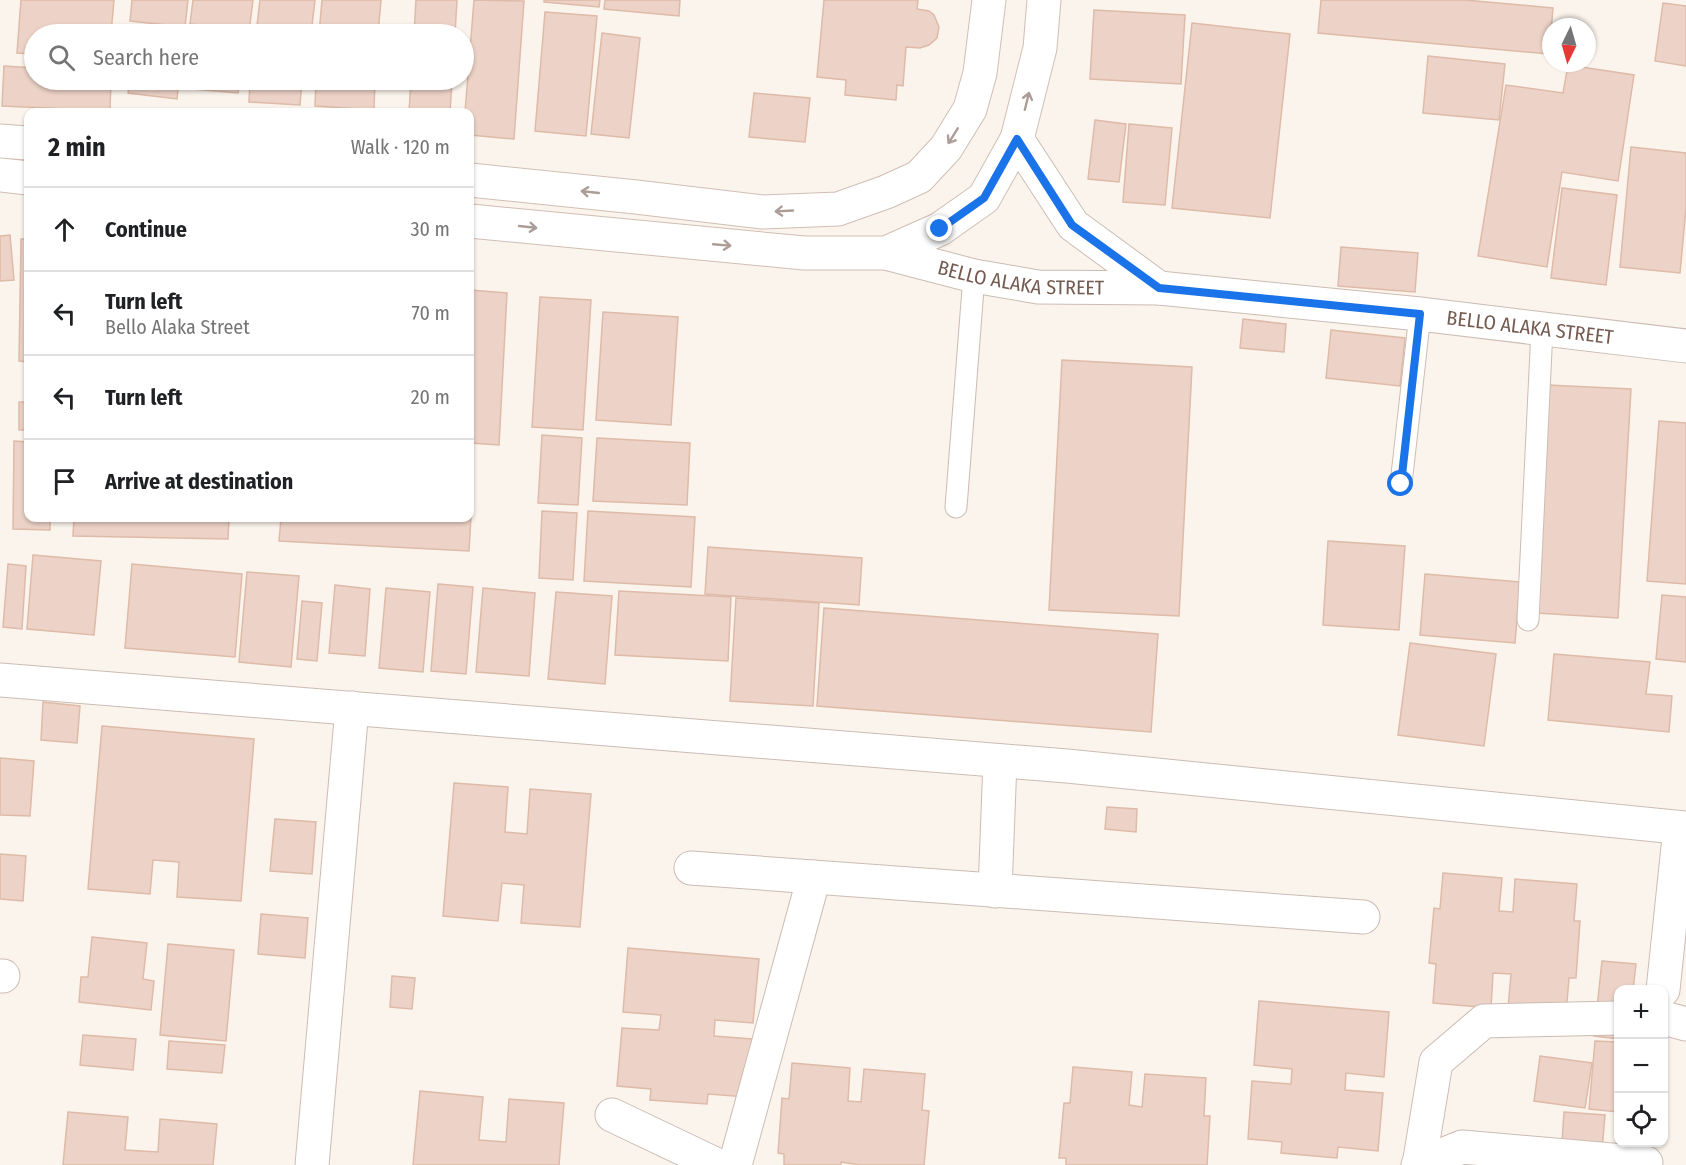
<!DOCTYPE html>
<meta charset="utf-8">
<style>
body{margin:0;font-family:"Fira Sans Condensed",sans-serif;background:#f2f2f2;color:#202124}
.controls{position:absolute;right:18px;bottom:18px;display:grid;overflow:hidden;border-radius:12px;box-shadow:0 2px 4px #0004}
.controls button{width:54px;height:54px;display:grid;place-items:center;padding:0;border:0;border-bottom:2px solid #e0e0e0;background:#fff;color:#202124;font:30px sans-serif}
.compass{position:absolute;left:1542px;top:18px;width:54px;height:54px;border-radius:50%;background:#fff;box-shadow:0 2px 4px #0004;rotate:185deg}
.stop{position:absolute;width:18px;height:18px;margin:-14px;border:4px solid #1a73e8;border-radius:50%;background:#fff}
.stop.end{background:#1a73e8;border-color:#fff;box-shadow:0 2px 6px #0008}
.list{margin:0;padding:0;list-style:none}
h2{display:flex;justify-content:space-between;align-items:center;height:78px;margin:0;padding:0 24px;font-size:26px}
h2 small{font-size:20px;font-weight:400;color:#757577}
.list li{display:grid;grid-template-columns:39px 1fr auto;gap:18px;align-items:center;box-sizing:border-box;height:84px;padding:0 24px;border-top:2px solid #e0e0e0}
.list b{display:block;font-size:22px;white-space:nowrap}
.list p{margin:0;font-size:20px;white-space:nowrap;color:#757577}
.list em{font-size:20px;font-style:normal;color:#757577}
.icon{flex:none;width:33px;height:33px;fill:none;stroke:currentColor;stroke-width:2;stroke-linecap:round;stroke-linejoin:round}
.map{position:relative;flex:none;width:1686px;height:1165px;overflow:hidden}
.search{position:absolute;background:#fff;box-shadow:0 2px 4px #0004;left:24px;top:24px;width:450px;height:66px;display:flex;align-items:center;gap:15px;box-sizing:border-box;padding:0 21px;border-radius:33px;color:#757577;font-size:22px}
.panel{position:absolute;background:#fff;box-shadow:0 2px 4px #0004;left:24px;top:108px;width:450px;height:414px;border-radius:12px}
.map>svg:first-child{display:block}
</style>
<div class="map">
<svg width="1686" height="1165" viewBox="0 0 1686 1165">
<rect width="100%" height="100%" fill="#fbf4ec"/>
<!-- building -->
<g fill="#edd3c7" stroke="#debaa9" stroke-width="1.5">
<polygon points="21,0 114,0 111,34 34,34 34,54 17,53"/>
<polygon points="132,0 188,0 185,27 130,21"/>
<polygon points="193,0 253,0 249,32 190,24"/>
<polygon points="260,0 315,0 311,34 256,34"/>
<polygon points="322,0 381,0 378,34 319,34"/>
<polygon points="416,0 457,0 455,34 414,34"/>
<polygon points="474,0 524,1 514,139 470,135 470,112 465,112"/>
<polygon points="544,0 600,0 599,7 544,2"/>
<polygon points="605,0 680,0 679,16 604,9"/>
<polygon points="824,0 918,0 917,9 929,11 934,15 939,27 937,38 929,45 920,48 906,47 903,86 897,85 896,100 845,95 846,80 817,77"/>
<polygon points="1321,0 1465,0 1553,8 1549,54 1318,33"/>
<polygon points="1663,3 1686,6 1686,66 1655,61"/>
<polygon points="1094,10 1185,15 1181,84 1090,79"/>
<polygon points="545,12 597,16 586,136 535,131"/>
<polygon points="1192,23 1290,34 1270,218 1172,208"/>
<polygon points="187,31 232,34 187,34"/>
<polygon points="602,33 640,38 629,138 591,134"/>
<polygon points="1428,56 1505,64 1499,120 1423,113"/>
<polygon points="1568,65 1634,75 1618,181 1562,172 1547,267 1478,256 1506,85 1563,93"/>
<polygon points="4,66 34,68 34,80 111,80 110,111 2,106"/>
<polygon points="130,80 179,80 177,99 128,93"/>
<polygon points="183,80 240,80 238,93 182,88"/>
<polygon points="250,80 302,80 300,105 249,102"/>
<polygon points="316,80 375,80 374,110 315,106"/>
<polygon points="411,80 452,80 450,112 409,112"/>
<polygon points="754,93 810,98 805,142 749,137"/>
<polygon points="1095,120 1126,124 1119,182 1088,179"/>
<polygon points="1129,124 1172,128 1165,205 1123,202"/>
<polygon points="1631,147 1686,153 1686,208 1680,273 1620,267"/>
<polygon points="1562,188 1617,195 1606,285 1551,278"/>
<polygon points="10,235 14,280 0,281 0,236"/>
<polygon points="21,239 28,239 28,362 19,361"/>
<polygon points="1341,247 1418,253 1415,292 1338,286"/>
<polygon points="470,290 507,293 499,445 470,443"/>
<polygon points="540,297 591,300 583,430 532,427"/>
<polygon points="603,312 678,317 671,425 596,420"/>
<polygon points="1243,319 1286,324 1284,352 1240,348"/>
<polygon points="1331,330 1405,338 1400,386 1326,378"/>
<polygon points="1062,360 1192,367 1179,616 1049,610"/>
<polygon points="1548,385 1631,389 1618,618 1536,613"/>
<rect x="19" y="402" width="9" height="28"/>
<polygon points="1659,421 1686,423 1686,584 1647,581"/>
<polygon points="542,435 582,438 578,505 538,503"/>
<polygon points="597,438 690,443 687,505 593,501"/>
<polygon points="14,441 28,442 28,518 50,518 50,530 13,529"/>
<polygon points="470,481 473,481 469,551 279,541 281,518 470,518"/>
<polygon points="542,511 577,513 573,580 539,578"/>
<polygon points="588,511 695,517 691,587 584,581"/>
<polygon points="74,518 229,518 228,539 73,536"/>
<polygon points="1328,541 1405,546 1399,630 1323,625"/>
<polygon points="708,547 862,558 859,605 705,594"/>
<polygon points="33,555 101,561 94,635 27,629"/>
<polygon points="8,564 26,566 22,629 3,627"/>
<polygon points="132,564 242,574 235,657 125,648"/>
<polygon points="247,572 299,576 291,667 239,662"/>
<polygon points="1425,574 1520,582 1515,643 1420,635"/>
<polygon points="438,584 473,587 466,674 431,671"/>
<polygon points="335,585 370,589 365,656 329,653"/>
<polygon points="386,588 430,592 423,672 379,668"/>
<polygon points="483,588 535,593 529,676 476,672"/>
<polygon points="619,591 731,597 728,661 615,655"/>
<polygon points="556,592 612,596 605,684 548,679"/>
<polygon points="1662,595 1686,597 1686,662 1656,659"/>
<polygon points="736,598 819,603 813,706 730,701"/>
<polygon points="302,601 322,603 317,661 297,659"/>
<polygon points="824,608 1158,634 1151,732 817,706"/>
<polygon points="1410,643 1496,654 1484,746 1398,735"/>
<polygon points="1554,654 1650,662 1646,694 1672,696 1669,732 1548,720"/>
<polygon points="43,702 80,706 77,743 41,740"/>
<polygon points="102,726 254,739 241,901 177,897 179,862 153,860 150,894 88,889"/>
<polygon points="0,758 34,761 30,816 0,815"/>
<polygon points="454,783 508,787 505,832 527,834 530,789 591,794 580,927 521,923 524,885 502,883 498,921 443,916"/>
<polygon points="1107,807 1137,809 1136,832 1105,829"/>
<polygon points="275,819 316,822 312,874 270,871"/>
<polygon points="0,854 26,856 23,901 0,899"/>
<polygon points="1443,873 1502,878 1499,911 1513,912 1515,879 1577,884 1574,921 1580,921 1576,978 1569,978 1566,1014 1508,1009 1511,974 1493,973 1491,1008 1433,1003 1436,964 1429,963 1434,908 1440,909"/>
<polygon points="261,914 308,918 305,958 258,954"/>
<polygon points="92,937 147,943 143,979 154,981 151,1010 79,1002 81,977 88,977"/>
<polygon points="168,944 234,950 226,1041 160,1035"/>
<polygon points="628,948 759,959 753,1023 715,1020 714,1036 752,1039 747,1097 708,1094 707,1104 650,1100 651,1089 617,1086 622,1028 659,1030 661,1015 623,1012"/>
<polygon points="1602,961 1636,964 1633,990 1618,990 1618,1039 1594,1036"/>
<polygon points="392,976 415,978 412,1009 390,1007"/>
<polygon points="1259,1001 1389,1012 1384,1077 1346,1073 1345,1090 1383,1093 1378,1151 1338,1147 1337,1158 1281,1153 1282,1142 1248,1139 1252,1081 1291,1084 1292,1069 1254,1065"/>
<polygon points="83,1035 136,1039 133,1070 80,1065"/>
<polygon points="169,1041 225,1045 222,1073 167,1069"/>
<polygon points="1595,1041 1618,1042 1618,1112 1589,1109"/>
<polygon points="1540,1056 1592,1063 1585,1108 1534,1101"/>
<polygon points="792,1063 850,1068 848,1101 861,1102 864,1069 925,1074 922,1110 929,1111 924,1165 859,1165 841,1162 841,1165 784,1165 784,1154 778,1153 782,1098 789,1099"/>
<polygon points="1073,1067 1132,1072 1129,1105 1142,1107 1145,1074 1206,1078 1204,1116 1210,1116 1207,1165 1066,1165 1066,1158 1059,1158 1064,1103 1070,1103"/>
<polygon points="420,1091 483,1097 479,1140 506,1142 509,1099 564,1103 559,1165 413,1165"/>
<polygon points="68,1112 128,1117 125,1150 158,1152 160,1119 217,1124 213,1165 63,1165"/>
<polygon points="1564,1112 1605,1115 1601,1162 1561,1158"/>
</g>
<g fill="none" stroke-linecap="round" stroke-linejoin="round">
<!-- lane casing -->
<g stroke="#ccbcb3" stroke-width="23">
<g id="lane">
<polyline points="1401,484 1420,314"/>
<polyline points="956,507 974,276"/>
<polyline points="1528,620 1542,329"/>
</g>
</g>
<!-- street casing -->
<g stroke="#ccbcb3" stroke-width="35">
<g id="street">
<polyline points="1017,139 1073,225 1159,288"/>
<path id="s1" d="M886 253 974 276 1038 287 1159 288 1420 314 1686 346"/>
<polyline points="0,680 1067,766 1686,828"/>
<polyline points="691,868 1363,917"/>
<polyline points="995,891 1000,761"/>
<polyline points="0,976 3,976"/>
<polyline points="1663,990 1680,828"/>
<polyline points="1664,1018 1686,1024"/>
<polyline points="612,1115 717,1165"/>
<polyline points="312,1165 352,708"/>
<polyline points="735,1165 814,877"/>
<polyline points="1418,1165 1462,1147 1646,1163"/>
<polyline points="1419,1165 1436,1062 1484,1021 1618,1018"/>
</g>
</g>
<!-- secondary casing -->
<g stroke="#d1beb3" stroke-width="35">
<g id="secondary">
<polyline points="0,141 28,143"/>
<polyline points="0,175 28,178"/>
<polyline points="470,180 636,197 763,212 838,209 886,192 919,177 946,148 970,109 980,73 989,0"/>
<polyline points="470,221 804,253 886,253 940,229 984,198 1017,139 1040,48 1044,0"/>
</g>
</g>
<!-- lane -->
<use href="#lane" stroke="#fff" stroke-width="21"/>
<!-- street -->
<use href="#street" stroke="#fff" stroke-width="33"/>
<!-- secondary -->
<use href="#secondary" stroke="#fff" stroke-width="33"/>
</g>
<!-- one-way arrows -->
<defs><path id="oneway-shaft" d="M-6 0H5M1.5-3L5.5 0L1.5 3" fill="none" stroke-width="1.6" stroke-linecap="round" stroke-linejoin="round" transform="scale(1.5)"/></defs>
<g stroke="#ac9d97">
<use href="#oneway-shaft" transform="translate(1027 101) rotate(-76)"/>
<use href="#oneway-shaft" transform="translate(953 136) rotate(122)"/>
<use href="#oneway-shaft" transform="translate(590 192) rotate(-174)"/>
<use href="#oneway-shaft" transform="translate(784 211) rotate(177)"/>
<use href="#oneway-shaft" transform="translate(528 227) rotate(6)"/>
<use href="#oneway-shaft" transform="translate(722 245) rotate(5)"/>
</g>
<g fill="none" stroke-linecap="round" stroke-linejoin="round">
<!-- route -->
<polyline stroke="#1a73e8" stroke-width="8" points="940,229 984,198 1017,139 1072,225 1159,288 1420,314 1401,484"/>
</g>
<g text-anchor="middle" stroke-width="4.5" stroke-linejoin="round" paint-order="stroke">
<!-- street labels -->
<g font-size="20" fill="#745b51" stroke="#fdf8f3">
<text dy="7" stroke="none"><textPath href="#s1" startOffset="138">BELLO ALAKA STREET</textPath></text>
<text dy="7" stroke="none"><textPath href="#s1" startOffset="650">BELLO ALAKA STREET</textPath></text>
</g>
</g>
</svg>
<div class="controls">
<button>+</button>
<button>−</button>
<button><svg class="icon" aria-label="locate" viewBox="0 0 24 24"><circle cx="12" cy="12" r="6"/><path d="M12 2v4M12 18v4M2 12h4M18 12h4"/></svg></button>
</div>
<svg class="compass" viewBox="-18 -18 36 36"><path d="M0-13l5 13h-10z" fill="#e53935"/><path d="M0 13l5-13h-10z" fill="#757577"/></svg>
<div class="stop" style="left:1401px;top:484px"></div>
<div class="stop end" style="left:940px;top:229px"></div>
<div class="search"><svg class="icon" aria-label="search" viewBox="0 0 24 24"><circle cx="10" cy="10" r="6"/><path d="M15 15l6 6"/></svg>Search here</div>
<section class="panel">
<h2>2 min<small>Walk · 120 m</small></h2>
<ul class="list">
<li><svg class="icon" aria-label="ahead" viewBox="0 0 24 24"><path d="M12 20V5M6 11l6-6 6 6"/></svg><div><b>Continue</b></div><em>30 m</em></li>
<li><svg class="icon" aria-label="left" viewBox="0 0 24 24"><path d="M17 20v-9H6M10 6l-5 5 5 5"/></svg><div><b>Turn left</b><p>Bello Alaka Street</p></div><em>70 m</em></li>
<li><svg class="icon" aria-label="left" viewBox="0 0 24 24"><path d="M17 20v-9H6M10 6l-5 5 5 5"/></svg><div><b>Turn left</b></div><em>20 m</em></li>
<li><svg class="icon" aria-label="arrive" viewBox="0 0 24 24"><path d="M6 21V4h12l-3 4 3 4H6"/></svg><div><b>Arrive at destination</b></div></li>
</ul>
</section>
</div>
